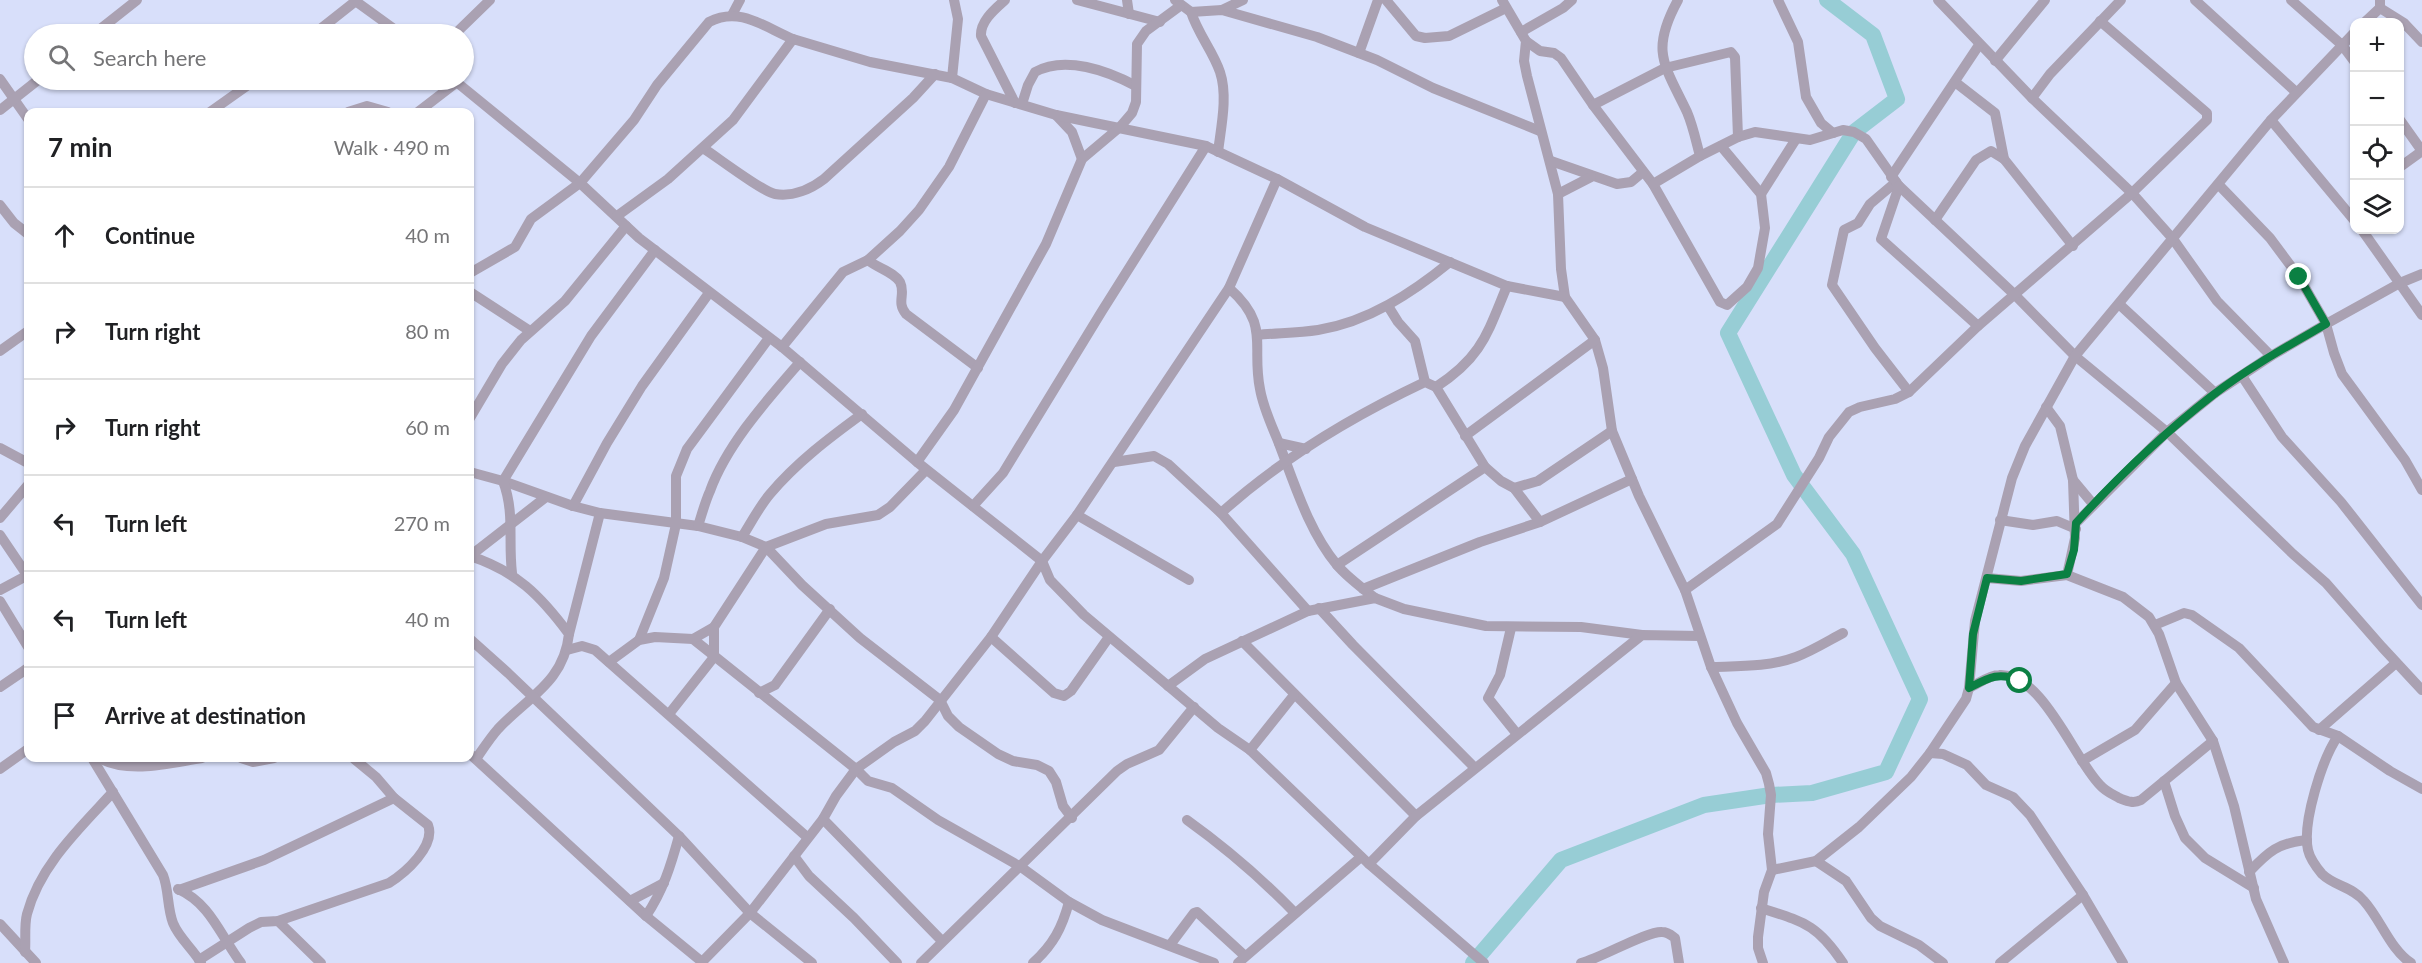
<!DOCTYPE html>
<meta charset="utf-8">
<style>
body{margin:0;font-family:Lato,sans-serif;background:#f2f2f2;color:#202124}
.controls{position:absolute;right:18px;top:18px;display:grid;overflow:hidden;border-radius:12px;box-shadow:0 2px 4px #0004}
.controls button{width:54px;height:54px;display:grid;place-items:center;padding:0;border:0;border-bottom:2px solid #e0e0e0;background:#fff;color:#202124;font:30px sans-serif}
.stop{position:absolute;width:18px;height:18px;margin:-14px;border:4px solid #0b8043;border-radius:50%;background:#fff}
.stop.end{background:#0b8043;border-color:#fff;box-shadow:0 2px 6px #0008}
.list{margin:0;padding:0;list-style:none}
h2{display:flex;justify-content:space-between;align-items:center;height:78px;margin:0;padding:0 24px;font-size:26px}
h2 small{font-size:20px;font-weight:400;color:#757577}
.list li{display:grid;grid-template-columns:39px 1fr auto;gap:18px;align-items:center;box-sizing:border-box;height:96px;padding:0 24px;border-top:2px solid #e0e0e0}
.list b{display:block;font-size:22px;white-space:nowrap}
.list em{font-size:20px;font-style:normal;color:#757577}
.icon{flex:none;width:33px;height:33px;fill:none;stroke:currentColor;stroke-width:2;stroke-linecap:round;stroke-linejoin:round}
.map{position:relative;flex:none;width:2422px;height:963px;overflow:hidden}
.search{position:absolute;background:#fff;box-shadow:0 2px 4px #0004;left:24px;top:24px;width:450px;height:66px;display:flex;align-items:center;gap:15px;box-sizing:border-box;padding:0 21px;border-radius:33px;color:#757577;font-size:22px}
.panel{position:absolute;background:#fff;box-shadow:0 2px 4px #0004;left:24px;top:108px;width:450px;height:654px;border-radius:12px}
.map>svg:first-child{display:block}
</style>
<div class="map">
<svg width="2422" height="963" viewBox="0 0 2422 963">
<rect width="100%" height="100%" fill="#d8dffa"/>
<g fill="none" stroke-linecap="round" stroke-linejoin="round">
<!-- river -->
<polyline stroke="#97cdd5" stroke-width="16" points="1473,963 1561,860 1704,805 1771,795 1812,793 1886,772 1920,699 1853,554 1794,475 1728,333 1854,132 1897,99 1873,35 1827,0"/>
<!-- minor -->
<g stroke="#aaa1b2" stroke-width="10">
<polyline points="354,0 401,34"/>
<path d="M1005 0C995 9 980 21 981 36L1015 103"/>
<polyline points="1077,0 1160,22"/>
<polyline points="1127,0 1129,14"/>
<polyline points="1175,0 1191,12 1222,10 1317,37 1377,60 1433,88 1540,131"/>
<polyline points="1386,0 1416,36 1425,38 1449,36 1506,8"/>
<polyline points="1502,0 1526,41 1524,61 1527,76 1558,194 1561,269 1565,297 1595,340 1603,368 1612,431 1639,496 1685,590 1711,667 1737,723 1766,773 1769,784 1771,795 1768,834 1772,870 1764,892 1758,937 1758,948 1763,963"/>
<path d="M1678 0C1650 51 1664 64 1687 112 1693 126 1696 141 1700 156"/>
<polyline points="1778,0 1798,42 1806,97 1821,123 1833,133"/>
<polyline points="1938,0 2032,98 2132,193 2173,239 2217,301 2271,356"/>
<polyline points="2195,0 2296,92"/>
<polyline points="2291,0 2342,45 2354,61"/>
<polyline points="2380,8 2404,23 2422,42"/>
<polyline points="1222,10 1243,0"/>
<path d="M1191 12C1198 34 1213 51 1220 72 1228 96 1221 127 1218 152"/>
<polyline points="732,15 740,0"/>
<polyline points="2365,22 2380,8 2380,0"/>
<polyline points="1521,32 1563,8 1572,0"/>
<polyline points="94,34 137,0"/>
<polyline points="314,34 357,0"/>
<polyline points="455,34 490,0"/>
<polyline points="1526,41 1540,51 1554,53 1561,58 1593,105 1653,184 1720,302 1727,305 1747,287 1758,268 1765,228 1761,194 1721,146"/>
<polyline points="1359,53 1378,0"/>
<polyline points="1995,61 2045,0"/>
<polyline points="952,78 958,19 954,0"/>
<polyline points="0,79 28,119"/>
<polyline points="454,80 580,183 639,238 782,347 917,462 1042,561 1050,580 1084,615 1218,728 1250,750 1369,864 1484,963"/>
<polyline points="1955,82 1995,113 2004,159 2073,246"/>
<polyline points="2032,98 2050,74 2121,0"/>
<path d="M1022 104 1028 85 1035 72C1065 55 1108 71 1136 86"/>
<polyline points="1593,105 1665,68 1731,52 1735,57 1738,137"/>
<polyline points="0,110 38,80"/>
<polyline points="210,112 255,80"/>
<polyline points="348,112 367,106 388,112"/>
<polyline points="418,112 457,82"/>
<polyline points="1056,115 1072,132 1082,159"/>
<polyline points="2271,120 2354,220"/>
<polyline points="2400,120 2422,151"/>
<path d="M703 148C717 157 763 192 775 194 793 197 811 189 824 179L913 98 935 74"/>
<polyline points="1551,161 1617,184 1631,182 1643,172"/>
<polyline points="2400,167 2422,151"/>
<polyline points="1891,177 1979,45"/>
<polyline points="1896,182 1870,204 1858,223 1844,230 1832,285 1875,348 1909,392"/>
<polyline points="1653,184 1700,156 1738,137 1755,132 1810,140 1843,130 1854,132 1866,139 1899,186 2015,295 2075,356 2167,432 2293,554 2326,583 2382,647 2422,690"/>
<polyline points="2219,185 2270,238 2299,277 2326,324 2334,353 2342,374 2405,460 2422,490"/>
<polyline points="1899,186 1881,239 1978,326"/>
<polyline points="1558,194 1591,177"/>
<polyline points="1761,194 1796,139"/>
<polyline points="0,205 14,223 28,234"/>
<polyline points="617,216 668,179 733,120 793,39 870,62 952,78 986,94 1056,115 1206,146 1277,179 1365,227 1507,286 1565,297"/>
<polyline points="1935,220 1976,160 1991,151 2004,159"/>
<polyline points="2362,230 2422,315"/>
<path d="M868 260C877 268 894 272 900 282 906 294 896 302 906 314L978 368"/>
<path d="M470 273 515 247 531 219 580 183 634 120 657 85 709 22C740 6 764 27 793 39"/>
<path d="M1229 288C1271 325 1251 345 1260 389 1263 407 1271 424 1278 441 1294 482 1308 530 1337 565 1347 577 1362 588 1375 598"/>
<polyline points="470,292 530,331"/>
<polyline points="2119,304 2215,393"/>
<polyline points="1388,306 1398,322 1415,341 1425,382"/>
<path d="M1257 335C1278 333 1298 333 1318 330 1368 322 1412 293 1450 262"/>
<polyline points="782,347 843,272 868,260 900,231 919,210 949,167 986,94"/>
<polyline points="0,351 28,331"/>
<polyline points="2242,376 2282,437 2341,502 2422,605"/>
<path d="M1436 387C1482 357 1487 334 1507 286"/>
<polyline points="2046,407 2060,426 2073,480 2075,538 2067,575"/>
<polyline points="470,418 502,364 521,340 565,301 626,226"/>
<polyline points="1465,436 1595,340"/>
<polyline points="1279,443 1306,449"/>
<polyline points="0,448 28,463"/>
<polyline points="917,462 954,410 1046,244 1082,159 1120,127 1132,113 1136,102 1137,44 1146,31 1180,6"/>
<polyline points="1114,462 1154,456 1168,464 1221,513 1308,611"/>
<polyline points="470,472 503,481 573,506 600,513 698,526 742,537 766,547 802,585 860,638 940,700 948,716 959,727 998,754 1013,761 1037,765 1049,771 1056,782 1063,806 1072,818"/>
<polyline points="2073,480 2093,504"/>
<polyline points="1514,488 1538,481 1612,431"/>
<polyline points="573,506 607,443 642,386 709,293"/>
<polyline points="973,506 1003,473 1102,311 1206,146"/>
<path d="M1221 513C1281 459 1353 416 1425 382L1436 387 1485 467 1501 481 1514 488 1540 522"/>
<polyline points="1077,515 1189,580"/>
<polyline points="0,518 28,485"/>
<polyline points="2000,520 2033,525 2057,521 2076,529"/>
<polyline points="2076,523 2167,432 2215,393 2271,356 2326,324 2400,283 2422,274"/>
<path d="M698 526C702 514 705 502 710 491 727 444 768 399 800 362"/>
<polyline points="0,535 27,575"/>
<path d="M742 537C751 523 759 507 770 494 796 463 829 438 862 414"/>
<path d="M470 556C516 571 540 595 569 634 564 682 528 697 498 729 490 738 483 749 476 759"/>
<polyline points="470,556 546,497"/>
<polyline points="1337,565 1485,467"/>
<path d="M512 573C508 540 515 513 503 481L591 336 655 250"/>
<polyline points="1987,578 2021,581 2067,575 2123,597 2149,617 2159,634 2176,683 2213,741 2234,806 2256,899 2284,963"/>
<polyline points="1363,589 1480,542 1540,522 1632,479"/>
<polyline points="0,590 28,575"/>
<polyline points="1685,590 1777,524 1819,458 1829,437 1849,412 1860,407 1895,399 1909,392 1978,326 2132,193 2207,120 2207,113 2100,21"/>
<polyline points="0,601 28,647"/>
<polyline points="1319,608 1353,645 1475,768"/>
<polyline points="2155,625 2184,613 2192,615 2239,648 2313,727 2338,736 2390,771 2422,789"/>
<polyline points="1511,628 1500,675 1488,698 1517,734"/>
<polyline points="569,634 600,513"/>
<polyline points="991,637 1054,693 1064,696 1071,691 1109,637"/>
<polyline points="470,639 508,673 679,836 750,913 812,963"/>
<polyline points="693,639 856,769 868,781 892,788 938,820 1021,867 1069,902 1102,920 1214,963"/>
<polyline points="639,640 664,578 676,524 676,476 687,449 769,338"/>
<polyline points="1242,641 1416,816"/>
<polyline points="567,650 582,646 595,650 807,837"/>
<polyline points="609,662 639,640 655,637 693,639 714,627 766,547 826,524 878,515 890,507 926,470"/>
<path d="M1711 667C1740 666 1769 667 1796 657 1812 651 1828 641 1843 633"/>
<polyline points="1168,686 1205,659 1308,611 1375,598 1404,609 1486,626 1581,627 1642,635"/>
<polyline points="0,687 28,668"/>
<path d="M1969 688C1978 684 1989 675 1999 675 2042 672 2074 759 2100 785 2105 791 2112 794 2119 798 2127 801 2133 804 2141 800L2213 741"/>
<polyline points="759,693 775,685 830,609"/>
<polyline points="669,714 714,657 714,627"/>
<polyline points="2319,730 2396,663"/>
<path d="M2338 736C2322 759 2302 823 2308 850 2310 859 2317 868 2322 874 2334 886 2353 887 2364 901 2381 920 2390 949 2411 963"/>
<polyline points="1250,750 1294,695"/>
<polyline points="1930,753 1943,754 1967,765 1986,785 2013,797 2030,815 2083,895 2123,963"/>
<polyline points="470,754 646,916 701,961"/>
<path d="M92 758 163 875C169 890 167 907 173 923 179 938 193 949 201 963"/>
<polyline points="241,758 253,762 274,758"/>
<path d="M101 759C131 774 170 763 202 758"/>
<polyline points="2082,761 2135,730 2176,683"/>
<polyline points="0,769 28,749"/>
<polyline points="2164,781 2175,816 2185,838 2205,858 2254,888"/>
<polyline points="823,819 942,941"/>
<path d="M1187 820C1226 848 1261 878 1295 913"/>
<polyline points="794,856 809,876 854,918 897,963"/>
<polyline points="1816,861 1846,881 1871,918 1880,926 1919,945 1943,963"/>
<polyline points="1369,864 1416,816 1642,635 1699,636"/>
<polyline points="1772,870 1816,861 1859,827 1911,777 1930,753 1966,699 1969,688 1975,621 2012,478 2025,446 2075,356 2271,120 2354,33"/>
<path d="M2249 872C2269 851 2278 843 2307 840"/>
<path d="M178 889C211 904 220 935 241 963"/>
<polyline points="179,890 264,860 394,798"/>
<polyline points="630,901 664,883"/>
<path d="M1761 908C1804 922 1817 924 1843 963"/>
<path d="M646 916C663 891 671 865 679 836"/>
<polyline points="278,921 321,963"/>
<polyline points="0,924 36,963"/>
<polyline points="1170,945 1194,913 1197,912 1245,956"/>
<path d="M25 952C26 940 24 925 27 914 40 865 80 828 113 792"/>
<path d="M199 960 249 928 261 922 278 921 389 883C405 873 436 846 428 825L394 798 376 777 353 758"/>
<polyline points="701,963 750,913 823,819 836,796 856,769 894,742 915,731 925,721 991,637 1042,561 1077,515 1229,288 1277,179"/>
<polyline points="921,963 1117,771 1127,764 1159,750 1194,707"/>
<path d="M1033 963C1053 945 1062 928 1069 902"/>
<polyline points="1238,963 1361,857"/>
<path d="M1581 963C1602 958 1646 931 1662 932 1668 932 1671 935 1675 938L1679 963"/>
<polyline points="2000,963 2083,895"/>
</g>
</g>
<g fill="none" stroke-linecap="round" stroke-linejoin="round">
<!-- route -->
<path stroke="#0b8043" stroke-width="8" d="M2020 681C1999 671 1988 678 1969 688L1973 634 1987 578 2021 581 2067 574 2074 550 2076 523C2118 477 2164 433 2213 395 2248 368 2288 346 2326 324L2299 277"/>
</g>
</svg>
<div class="controls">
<button>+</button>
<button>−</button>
<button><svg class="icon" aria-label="locate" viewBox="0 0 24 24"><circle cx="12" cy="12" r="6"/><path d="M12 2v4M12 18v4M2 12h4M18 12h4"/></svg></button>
<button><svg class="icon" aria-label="layers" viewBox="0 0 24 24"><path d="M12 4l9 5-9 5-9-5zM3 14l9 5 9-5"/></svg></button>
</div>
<div class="stop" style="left:2020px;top:681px"></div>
<div class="stop end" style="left:2299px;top:277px"></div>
<div class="search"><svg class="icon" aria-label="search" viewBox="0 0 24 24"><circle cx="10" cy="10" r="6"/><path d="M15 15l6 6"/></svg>Search here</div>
<section class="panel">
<h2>7 min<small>Walk · 490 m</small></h2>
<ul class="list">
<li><svg class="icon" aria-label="ahead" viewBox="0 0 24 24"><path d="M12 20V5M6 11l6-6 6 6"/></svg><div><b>Continue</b></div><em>40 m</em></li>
<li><svg class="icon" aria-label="right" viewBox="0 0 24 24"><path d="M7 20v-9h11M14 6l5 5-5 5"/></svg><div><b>Turn right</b></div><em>80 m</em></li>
<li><svg class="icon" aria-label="right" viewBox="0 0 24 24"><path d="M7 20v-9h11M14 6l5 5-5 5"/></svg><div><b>Turn right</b></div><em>60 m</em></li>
<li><svg class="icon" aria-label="left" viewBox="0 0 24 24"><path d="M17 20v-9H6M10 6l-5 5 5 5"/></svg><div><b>Turn left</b></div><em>270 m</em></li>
<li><svg class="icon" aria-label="left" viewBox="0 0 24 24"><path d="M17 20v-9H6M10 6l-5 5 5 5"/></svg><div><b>Turn left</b></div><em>40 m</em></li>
<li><svg class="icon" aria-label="arrive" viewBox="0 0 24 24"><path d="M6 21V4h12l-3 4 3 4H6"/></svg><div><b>Arrive at destination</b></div></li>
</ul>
</section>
</div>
